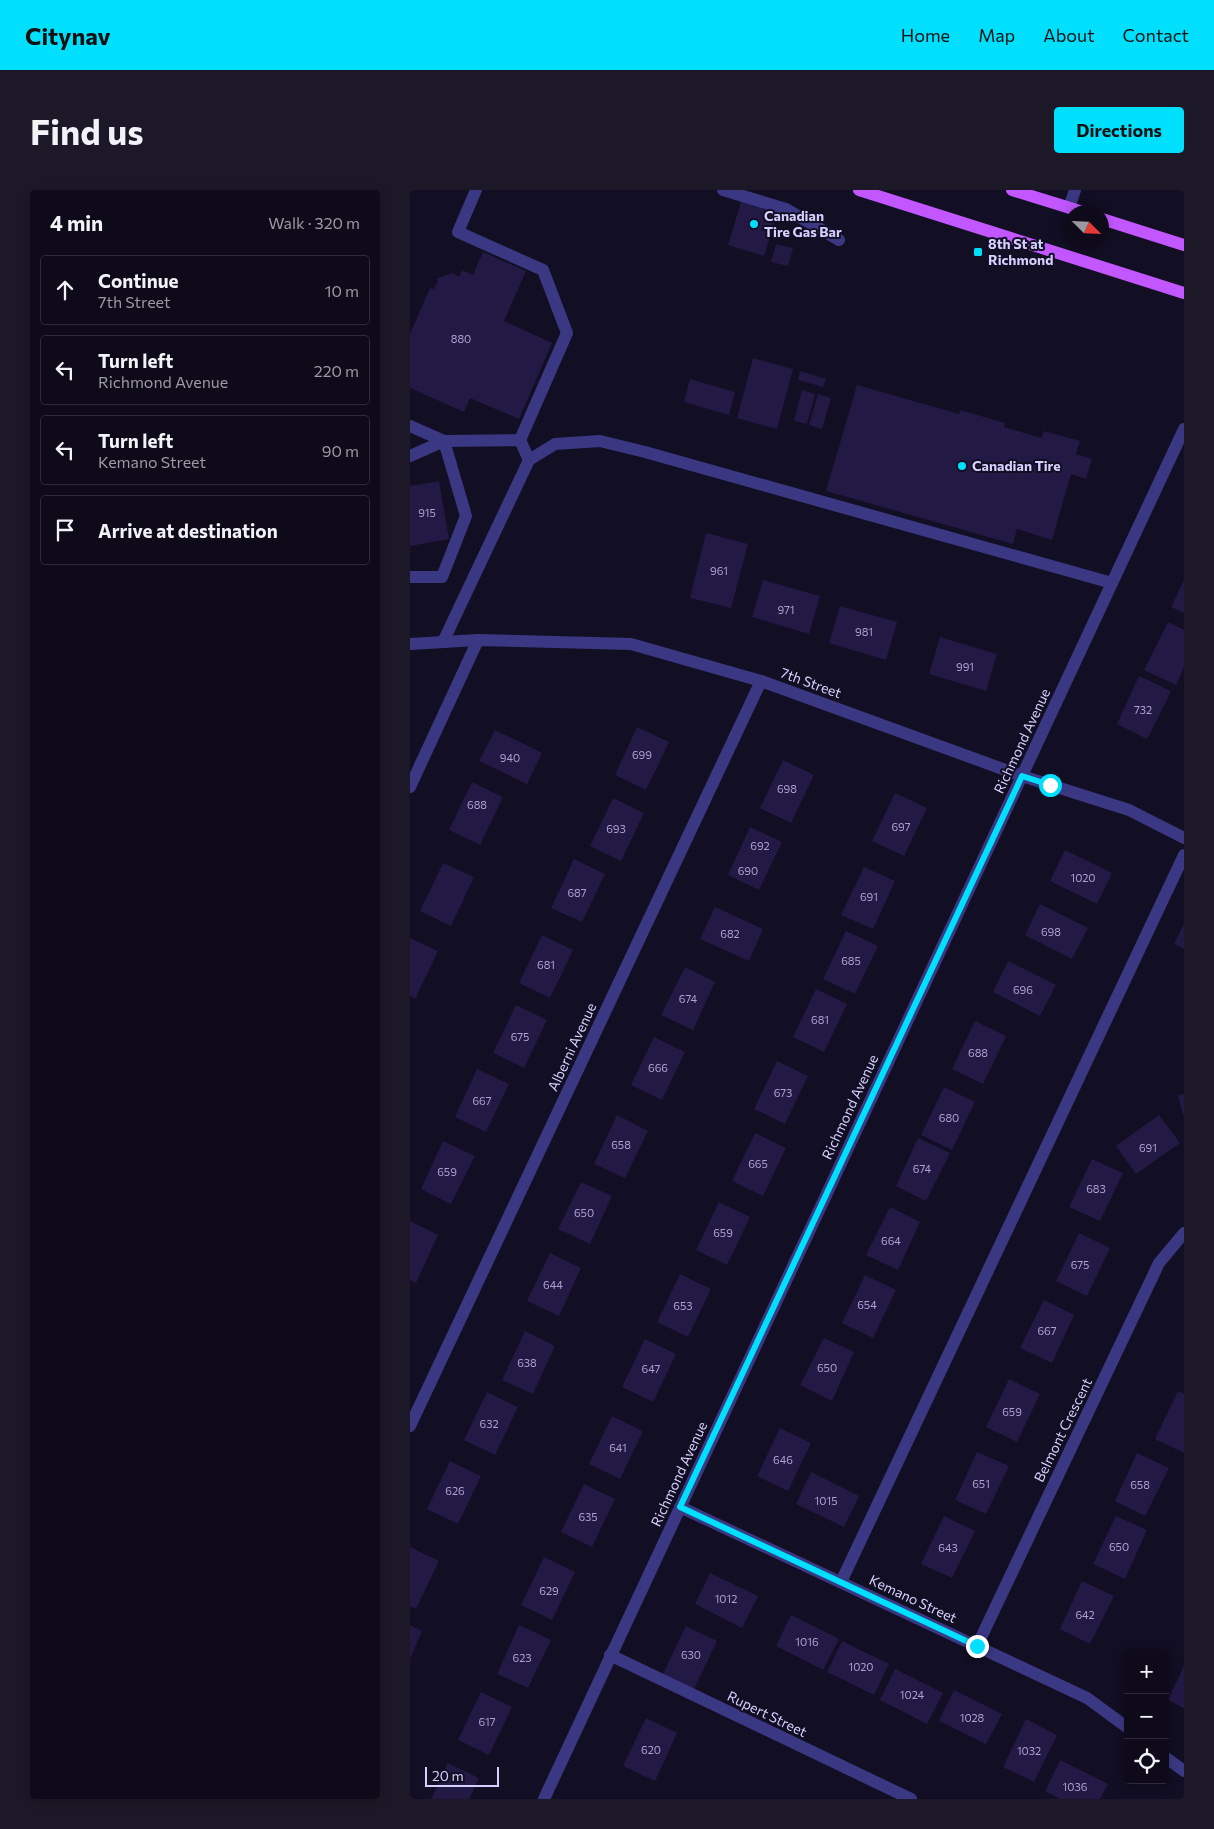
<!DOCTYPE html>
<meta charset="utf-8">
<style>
body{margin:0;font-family:Commissioner,sans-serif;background:#1c1827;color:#f1f3f6}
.controls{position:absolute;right:15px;bottom:15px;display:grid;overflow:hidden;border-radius:5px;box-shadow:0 2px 12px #0003}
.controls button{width:45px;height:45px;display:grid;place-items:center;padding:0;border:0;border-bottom:1px solid #2e2b39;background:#0e0a1a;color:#f1f3f6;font:25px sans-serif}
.compass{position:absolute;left:654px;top:15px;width:45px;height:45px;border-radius:50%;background:#0e0a1a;box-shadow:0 2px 12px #0003;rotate:114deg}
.scale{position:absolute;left:15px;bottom:12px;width:74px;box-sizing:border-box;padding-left:5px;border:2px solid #d6d0ff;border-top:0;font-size:14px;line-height:18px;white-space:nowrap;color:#d6d0ff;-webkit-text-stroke:4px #120e23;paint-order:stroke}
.stop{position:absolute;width:15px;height:15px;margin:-11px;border:4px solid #00dffb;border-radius:50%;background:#fff}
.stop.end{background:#00dffb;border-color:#fff;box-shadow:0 1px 5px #0008}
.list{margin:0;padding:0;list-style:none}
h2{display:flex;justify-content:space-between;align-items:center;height:65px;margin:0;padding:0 20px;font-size:21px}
h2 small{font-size:16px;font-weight:400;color:#9b9aa2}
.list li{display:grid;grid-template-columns:32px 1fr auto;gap:15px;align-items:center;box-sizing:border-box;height:70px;margin:0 10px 10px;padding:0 10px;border:1px solid #2e2b39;border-radius:5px}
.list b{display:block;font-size:19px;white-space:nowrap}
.list p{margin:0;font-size:16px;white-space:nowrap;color:#9b9aa2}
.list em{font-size:16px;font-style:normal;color:#9b9aa2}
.icon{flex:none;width:28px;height:28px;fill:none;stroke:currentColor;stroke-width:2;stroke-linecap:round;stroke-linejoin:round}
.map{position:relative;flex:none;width:774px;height:1609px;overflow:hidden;border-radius:5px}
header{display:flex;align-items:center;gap:30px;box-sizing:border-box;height:70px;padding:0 25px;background:#00dffb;color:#111}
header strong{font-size:24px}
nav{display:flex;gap:28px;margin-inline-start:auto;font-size:18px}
.intro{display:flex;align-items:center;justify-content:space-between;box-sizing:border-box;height:120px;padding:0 30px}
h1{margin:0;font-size:35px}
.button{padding:12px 22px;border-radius:5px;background:#00dffb;color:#111;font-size:18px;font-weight:700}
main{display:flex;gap:30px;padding:0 30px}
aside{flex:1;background:#0e0a1a;border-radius:5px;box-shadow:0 2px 12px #0003}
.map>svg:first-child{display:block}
</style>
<header>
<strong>Citynav</strong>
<nav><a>Home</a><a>Map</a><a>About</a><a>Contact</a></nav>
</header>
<div class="intro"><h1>Find us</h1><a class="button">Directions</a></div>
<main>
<aside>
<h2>4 min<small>Walk · 320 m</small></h2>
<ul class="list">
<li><svg class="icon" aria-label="ahead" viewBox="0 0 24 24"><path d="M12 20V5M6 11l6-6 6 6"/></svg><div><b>Continue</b><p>7th Street</p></div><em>10 m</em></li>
<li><svg class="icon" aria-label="left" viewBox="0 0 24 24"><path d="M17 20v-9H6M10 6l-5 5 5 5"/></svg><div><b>Turn left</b><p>Richmond Avenue</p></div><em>220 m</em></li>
<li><svg class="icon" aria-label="left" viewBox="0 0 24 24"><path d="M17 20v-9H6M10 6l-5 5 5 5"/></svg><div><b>Turn left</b><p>Kemano Street</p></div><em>90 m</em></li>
<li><svg class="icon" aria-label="arrive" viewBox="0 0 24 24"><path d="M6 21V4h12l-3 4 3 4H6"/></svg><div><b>Arrive at destination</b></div></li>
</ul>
</aside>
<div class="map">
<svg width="774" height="1609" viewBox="0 0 774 1609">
<rect width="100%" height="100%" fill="#120e23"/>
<!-- building -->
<g fill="#231945">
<polygon points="334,2 370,13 354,66 318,55"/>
<polygon points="366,54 383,58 378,76 361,72"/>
<polygon points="73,62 116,81 94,131 142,153 109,229 60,208 54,222 0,198 0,144 20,98 24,99 28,90 26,89 42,83 49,87 52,80 63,85"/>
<polygon points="343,168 383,179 367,239 327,228"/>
<polygon points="390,181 416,189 413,197 388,190"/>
<polygon points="280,189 325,202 319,225 274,212"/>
<polygon points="447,195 549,224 550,220 595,233 594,237 631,248 634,241 670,251 666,264 682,269 676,289 661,284 642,350 607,339 603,354 416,301"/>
<polygon points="392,200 405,204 397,234 384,231"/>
<polygon points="408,204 421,208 412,239 399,235"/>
<polygon points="29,291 39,349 0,356 0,296"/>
<polygon points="296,343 338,354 321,418 280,408"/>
<polygon points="353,390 410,406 399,444 342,427"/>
<polygon points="774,390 774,423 761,417"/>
<polygon points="430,416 487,432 476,470 419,453"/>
<polygon points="758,432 774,440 774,477 766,495 734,480"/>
<polygon points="530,447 587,464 576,501 519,484"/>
<polygon points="729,486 761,501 737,549 707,534"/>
<polygon points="227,537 259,552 236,600 205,585"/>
<polygon points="85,540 132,563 117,594 69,571"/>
<polygon points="373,570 404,585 381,633 350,618"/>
<polygon points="62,592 93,607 70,655 39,640"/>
<polygon points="485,603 517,618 494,666 462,651"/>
<polygon points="203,608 234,623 211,671 180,656"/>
<polygon points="340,637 372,652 349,700 318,685"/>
<polygon points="655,660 702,683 687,714 640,691"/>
<polygon points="164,669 195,684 172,732 141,718"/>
<polygon points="33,673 64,687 41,736 10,721"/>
<polygon points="454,677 485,691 463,739 431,725"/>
<polygon points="630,714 678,738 662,769 615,745"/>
<polygon points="305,717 353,739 339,771 290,749"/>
<polygon points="774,734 774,759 764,754"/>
<polygon points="436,741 468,756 445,804 413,789"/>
<polygon points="132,745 163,760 140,808 109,793"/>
<polygon points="0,748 28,761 5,809 0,806"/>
<polygon points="598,771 646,795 630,826 583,802"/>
<polygon points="275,777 305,792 283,840 251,825"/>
<polygon points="406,799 437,814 414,862 383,847"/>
<polygon points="106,815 137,830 114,878 83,863"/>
<polygon points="565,831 596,846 573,894 542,879"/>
<polygon points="244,847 275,862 252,910 221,895"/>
<polygon points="367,871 398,886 375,934 344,919"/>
<polygon points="67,879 99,894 76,942 45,927"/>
<polygon points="534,897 565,912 542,960 511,945"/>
<polygon points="774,904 774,925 773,925 768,905"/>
<polygon points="207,925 238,941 215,988 184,974"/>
<polygon points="749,925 770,953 726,984 706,956"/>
<polygon points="345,943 376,958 353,1006 322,991"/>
<polygon points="508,948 540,963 516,1011 486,996"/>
<polygon points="33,951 65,966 41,1014 11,999"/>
<polygon points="682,969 713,983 690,1031 659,1017"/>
<polygon points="171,992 202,1006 180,1054 148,1039"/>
<polygon points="309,1012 340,1027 317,1075 286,1060"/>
<polygon points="480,1017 510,1032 488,1080 456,1065"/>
<polygon points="0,1031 28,1045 6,1093 0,1090"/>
<polygon points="669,1043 700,1058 677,1106 646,1091"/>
<polygon points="140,1063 171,1078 149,1126 117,1111"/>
<polygon points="270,1084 301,1099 278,1147 247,1132"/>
<polygon points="455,1085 486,1100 463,1148 432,1133"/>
<polygon points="634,1110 664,1125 642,1173 610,1158"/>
<polygon points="115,1141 145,1156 123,1204 92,1190"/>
<polygon points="414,1148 444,1162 422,1211 390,1195"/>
<polygon points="235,1149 266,1164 243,1212 212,1197"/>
<polygon points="599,1189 630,1204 607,1252 576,1237"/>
<polygon points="768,1201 774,1204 774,1263 745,1249"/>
<polygon points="77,1202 108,1217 85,1265 54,1250"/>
<polygon points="202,1226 233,1241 210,1289 179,1274"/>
<polygon points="370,1238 401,1253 378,1301 347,1286"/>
<polygon points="567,1262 599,1276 576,1324 545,1310"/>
<polygon points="727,1263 759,1278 735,1326 705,1311"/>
<polygon points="40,1271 71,1286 48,1334 17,1319"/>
<polygon points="401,1282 449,1306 434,1337 386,1314"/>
<polygon points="174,1294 205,1309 182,1357 151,1342"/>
<polygon points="534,1326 565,1341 542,1388 511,1374"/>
<polygon points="706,1326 737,1340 715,1389 683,1374"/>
<polygon points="0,1357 29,1371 6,1419 0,1416"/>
<polygon points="134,1367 165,1382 142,1430 111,1415"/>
<polygon points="300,1383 348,1406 332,1438 285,1414"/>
<polygon points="672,1391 704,1406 680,1454 650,1439"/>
<polygon points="381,1425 429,1449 413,1480 366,1456"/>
<polygon points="0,1435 12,1441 0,1469"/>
<polygon points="109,1435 141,1450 118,1498 87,1484"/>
<polygon points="276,1436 307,1451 284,1499 253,1484"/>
<polygon points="432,1451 479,1474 464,1505 417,1482"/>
<polygon points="774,1476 774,1518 758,1510"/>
<polygon points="485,1479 533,1503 517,1534 470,1510"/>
<polygon points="544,1500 592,1524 576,1554 529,1531"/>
<polygon points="71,1502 102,1517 79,1565 48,1550"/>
<polygon points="236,1528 267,1543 245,1591 213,1576"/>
<polygon points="616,1529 647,1545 624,1592 593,1577"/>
<polygon points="650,1570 698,1594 690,1609 650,1609 635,1601"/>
<polygon points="38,1573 69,1588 59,1609 21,1609"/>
</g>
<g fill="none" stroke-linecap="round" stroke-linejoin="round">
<!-- minor -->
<g stroke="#3b3883" stroke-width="12">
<polyline points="66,0 48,42 133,80 157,143 110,250"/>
<polyline points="313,0 376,19 429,50"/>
<polyline points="659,18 665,0"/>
<polyline points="0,236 34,251 110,250 119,270"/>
<polyline points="0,266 34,251 56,326 32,387 0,387"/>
<polyline points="33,452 119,270 145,254 190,251 235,262 702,393"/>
<polyline points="0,454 68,450 221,454 351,491 612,586 719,620 774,648"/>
<polyline points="0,597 68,450"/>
<polyline points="0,1236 351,491"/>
<polyline points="270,1317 677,1508 718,1538"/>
<polyline points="431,1392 774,665"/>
<polyline points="567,1456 749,1073 774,1043"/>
<polyline points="200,1465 501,1609"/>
<polyline points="755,1567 774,1581"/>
<polyline points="134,1609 774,239"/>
</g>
<!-- major -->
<g stroke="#c257ff" stroke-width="12">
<polyline points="449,0 774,103"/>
<polyline points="602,0 673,22"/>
<polyline points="692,29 774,55"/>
</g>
</g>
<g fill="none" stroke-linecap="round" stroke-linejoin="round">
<!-- route -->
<polyline stroke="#00dffb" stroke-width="6" points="567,1456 270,1317 612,586 640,595"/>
</g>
<!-- markers -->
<g fill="#00dffb" stroke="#120e23" stroke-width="2">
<circle cx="344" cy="34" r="5"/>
<rect x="563" y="57" width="10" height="10" rx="2.5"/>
<circle cx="552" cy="276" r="5"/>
</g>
<g text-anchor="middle" stroke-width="4" stroke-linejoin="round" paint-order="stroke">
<!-- number labels -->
<g font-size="11" fill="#a9a2d0">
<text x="51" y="153">880</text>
<text x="17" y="327">915</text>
<text x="309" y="385">961</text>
<text x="376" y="424">971</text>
<text x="454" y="446">981</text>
<text x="555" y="481">991</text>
<text x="733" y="524">732</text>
<text x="232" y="569">699</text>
<text x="100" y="572">940</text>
<text x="377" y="603">698</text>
<text x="67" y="619">688</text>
<text x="491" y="641">697</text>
<text x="206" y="643">693</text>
<text x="350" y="660">692</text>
<text x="338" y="685">690</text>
<text x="673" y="692">1020</text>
<text x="167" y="707">687</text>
<text x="459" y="711">691</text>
<text x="641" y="746">698</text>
<text x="320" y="748">682</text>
<text x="441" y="775">685</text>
<text x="136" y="779">681</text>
<text x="613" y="804">696</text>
<text x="278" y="813">674</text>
<text x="410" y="834">681</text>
<text x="110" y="851">675</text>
<text x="568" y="867">688</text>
<text x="248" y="882">666</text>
<text x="373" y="907">673</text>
<text x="72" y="915">667</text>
<text x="539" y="932">680</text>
<text x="211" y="959">658</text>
<text x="738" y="962">691</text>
<text x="348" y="978">665</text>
<text x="512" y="983">674</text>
<text x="37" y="986">659</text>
<text x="686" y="1003">683</text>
<text x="174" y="1027">650</text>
<text x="313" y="1047">659</text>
<text x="481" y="1055">664</text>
<text x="670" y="1079">675</text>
<text x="143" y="1099">644</text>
<text x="457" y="1119">654</text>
<text x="273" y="1120">653</text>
<text x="637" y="1145">667</text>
<text x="117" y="1177">638</text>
<text x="417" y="1182">650</text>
<text x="241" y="1183">647</text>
<text x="602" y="1226">659</text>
<text x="79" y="1238">632</text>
<text x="208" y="1262">641</text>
<text x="373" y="1274">646</text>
<text x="571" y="1298">651</text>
<text x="730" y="1299">658</text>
<text x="45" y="1305">626</text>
<text x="416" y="1315">1015</text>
<text x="178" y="1331">635</text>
<text x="709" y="1361">650</text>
<text x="538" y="1362">643</text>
<text x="139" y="1405">629</text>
<text x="316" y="1413">1012</text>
<text x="675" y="1429">642</text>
<text x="397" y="1456">1016</text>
<text x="281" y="1469">630</text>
<text x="112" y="1472">623</text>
<text x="451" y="1481">1020</text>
<text x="502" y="1509">1024</text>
<text x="562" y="1532">1028</text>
<text x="77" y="1536">617</text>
<text x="241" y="1564">620</text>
<text x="619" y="1565">1032</text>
<text x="665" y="1601">1036</text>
</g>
<!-- poi labels -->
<g font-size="14" font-weight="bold" fill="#d6d0ff" stroke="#120e23" text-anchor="start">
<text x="354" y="31">Canadian<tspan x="354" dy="16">Tire Gas Bar</tspan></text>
<text x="578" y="59">8th St at<tspan x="578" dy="16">Richmond</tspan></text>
<text x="562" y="281">Canadian Tire</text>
</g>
<!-- street labels -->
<g font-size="14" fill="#d6d0ff" stroke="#120e23">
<text transform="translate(401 493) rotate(20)" y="5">7th Street</text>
<text transform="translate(612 551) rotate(-65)" y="5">Richmond Avenue</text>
<text transform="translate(162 857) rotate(-65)" y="5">Alberni Avenue</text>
<text transform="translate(440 917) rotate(-65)" y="5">Richmond Avenue</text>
<text transform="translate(653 1240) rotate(-64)" y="5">Belmont Crescent</text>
<text transform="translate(269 1284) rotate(-65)" y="5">Richmond Avenue</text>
<text transform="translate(503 1409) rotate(25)" y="5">Kemano Street</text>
<text transform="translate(357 1524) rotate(26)" y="5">Rupert Street</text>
</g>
</g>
</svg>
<div class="controls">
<button>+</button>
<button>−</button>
<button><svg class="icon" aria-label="locate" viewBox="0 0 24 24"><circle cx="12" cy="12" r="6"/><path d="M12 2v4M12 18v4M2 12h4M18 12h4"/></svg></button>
</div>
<svg class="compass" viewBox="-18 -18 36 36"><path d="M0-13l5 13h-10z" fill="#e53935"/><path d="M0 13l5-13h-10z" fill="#9b9aa2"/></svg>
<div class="scale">20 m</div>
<div class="stop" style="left:640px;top:595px"></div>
<div class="stop end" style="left:567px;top:1456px"></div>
</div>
</main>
